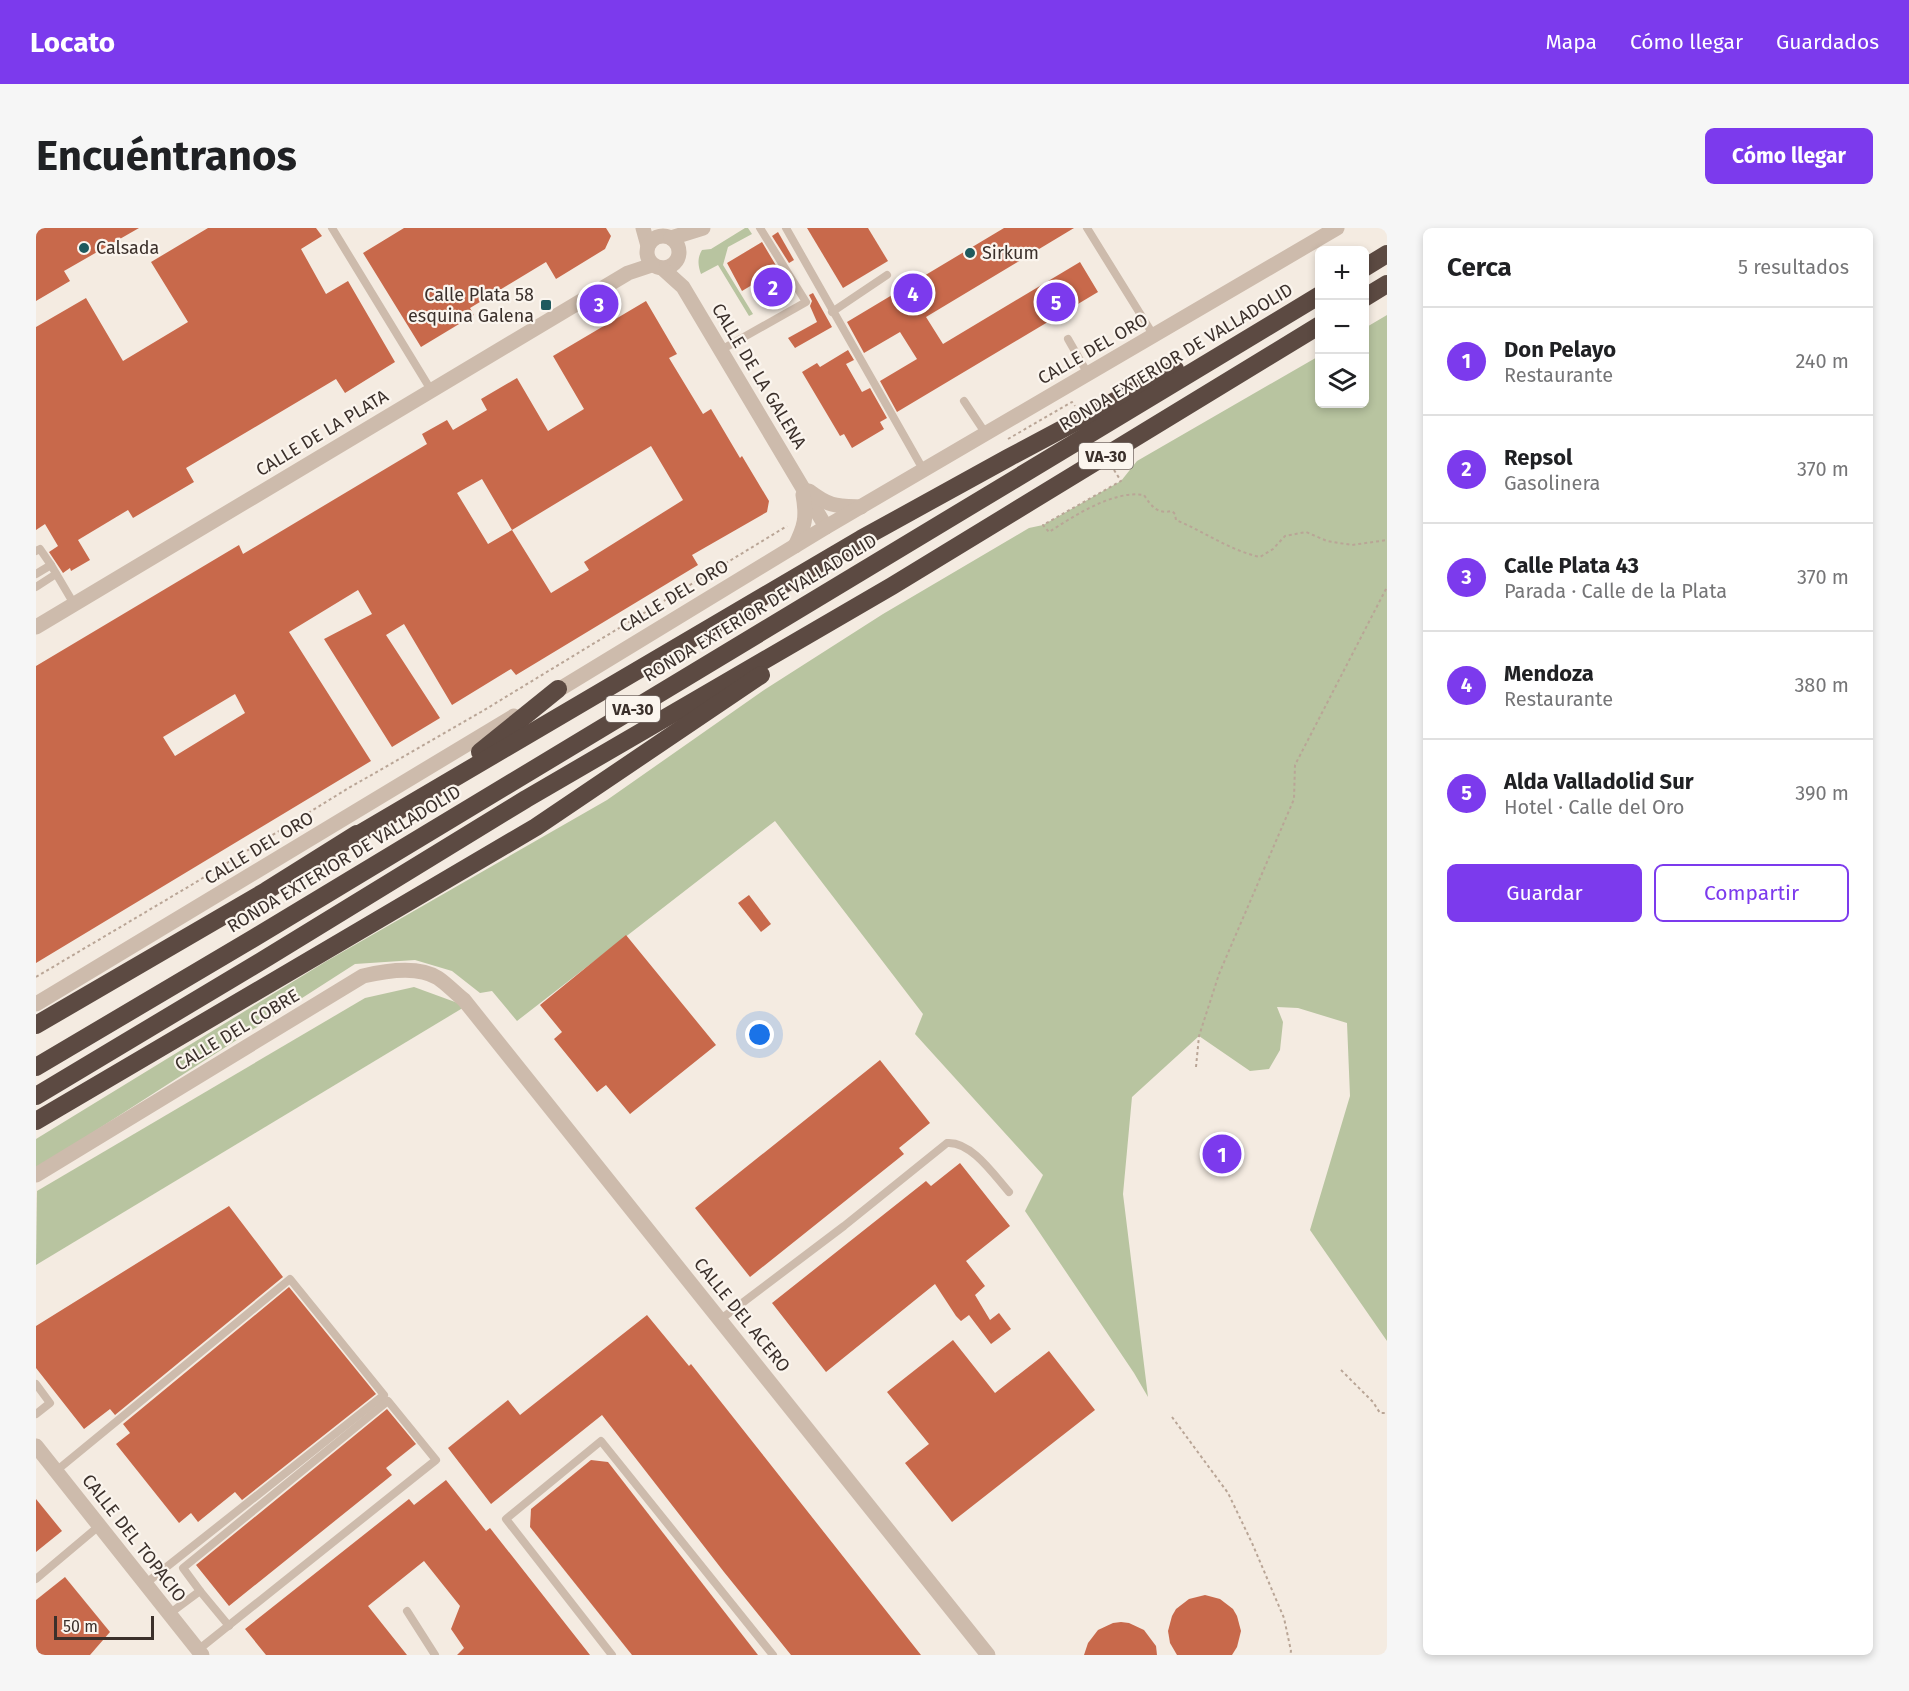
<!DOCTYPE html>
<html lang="es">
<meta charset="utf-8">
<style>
body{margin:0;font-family:"Fira Sans",sans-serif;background:#f6f6f6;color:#202124}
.controls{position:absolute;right:18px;top:18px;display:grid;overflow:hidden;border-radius:9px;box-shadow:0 3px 9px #0003}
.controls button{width:54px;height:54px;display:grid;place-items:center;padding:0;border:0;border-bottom:2px solid #e0e0e0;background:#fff;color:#202124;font:30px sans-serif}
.scale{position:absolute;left:18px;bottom:15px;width:100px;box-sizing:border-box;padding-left:6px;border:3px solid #3b302b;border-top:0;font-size:16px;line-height:21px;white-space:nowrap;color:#3b302b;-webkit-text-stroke:4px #fbf5ee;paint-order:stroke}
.you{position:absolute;left:724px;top:807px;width:21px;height:21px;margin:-15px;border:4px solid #fff;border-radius:50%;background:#1a73e8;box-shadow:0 0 0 9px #1a73e833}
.badge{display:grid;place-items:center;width:39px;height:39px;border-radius:50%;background:#7c3aed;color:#fff;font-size:20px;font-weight:700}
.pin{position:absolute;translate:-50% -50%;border:3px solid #fff;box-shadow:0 2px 6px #0006}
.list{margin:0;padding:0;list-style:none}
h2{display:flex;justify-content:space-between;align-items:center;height:78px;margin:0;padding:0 24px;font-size:26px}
h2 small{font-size:20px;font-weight:400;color:#757577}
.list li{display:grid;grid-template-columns:39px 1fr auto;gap:18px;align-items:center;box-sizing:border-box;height:108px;padding:0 24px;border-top:2px solid #e0e0e0}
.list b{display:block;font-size:22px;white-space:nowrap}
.list p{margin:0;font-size:20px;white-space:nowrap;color:#757577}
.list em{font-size:20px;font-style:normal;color:#757577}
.actions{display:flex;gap:12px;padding:18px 24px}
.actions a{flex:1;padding:14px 0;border:2px solid #7c3aed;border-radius:9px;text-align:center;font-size:21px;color:#7c3aed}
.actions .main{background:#7c3aed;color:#fff}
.icon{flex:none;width:33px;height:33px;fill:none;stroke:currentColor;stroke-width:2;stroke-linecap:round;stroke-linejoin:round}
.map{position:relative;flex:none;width:1351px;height:1427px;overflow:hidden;border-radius:9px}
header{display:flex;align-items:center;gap:36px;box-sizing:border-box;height:84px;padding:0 30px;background:#7c3aed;color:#fff}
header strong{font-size:28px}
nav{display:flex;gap:33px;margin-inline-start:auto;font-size:21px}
.intro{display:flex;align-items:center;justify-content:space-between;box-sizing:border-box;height:144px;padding:0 36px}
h1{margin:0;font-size:42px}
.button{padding:15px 27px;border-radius:9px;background:#7c3aed;color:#fff;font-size:21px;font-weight:700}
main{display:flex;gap:36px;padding:0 36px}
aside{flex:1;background:#fff;border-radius:9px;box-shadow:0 3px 9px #0003}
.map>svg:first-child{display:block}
</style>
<header>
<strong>Locato</strong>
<nav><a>Mapa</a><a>Cómo llegar</a><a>Guardados</a></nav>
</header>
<div class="intro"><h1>Encuéntranos</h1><a class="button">Cómo llegar</a></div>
<main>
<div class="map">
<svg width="1351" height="1427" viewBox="0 0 1351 1427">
<rect width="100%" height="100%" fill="#f4ebe1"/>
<!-- green -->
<g fill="#b8c4a0">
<path d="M709 0H712L716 6 692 19 687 37 717 86 713 88 682 37 665 46C662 38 661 30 666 22L675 21Z"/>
<polygon points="1351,87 1351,1113 1274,1002 1314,868 1311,795 1262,780 1241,779 1247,794 1244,822 1233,841 1214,843 1163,808 1096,869 1087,966 1112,1169 1098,1145 989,983 1007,947 879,806 887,786 739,593 481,793 456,763 444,765 416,743 379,732 319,736 0,941 0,911 289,734 571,572 728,462 847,386 993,300 1007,297 1085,253 1101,233 1283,128 1284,176 1328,176 1329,100"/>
<polygon points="378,759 430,778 0,1037 1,963 329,770"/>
</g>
<!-- building -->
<g fill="#c8694b" fill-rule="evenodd">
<polygon points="0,0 103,0 28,43 34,53 0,73"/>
<polygon points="172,0 280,0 286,8 265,21 290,66 312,53 359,134 309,165 300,151 150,240 158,254 97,290 92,282 42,312 54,332 35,343 34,340 27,345 13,324 22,318 9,296 0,302 0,99 50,70 87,133 152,94 115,34"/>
<polygon points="368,0 570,0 575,8 569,21 520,51 510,34 434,80 438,87 385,119 327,25"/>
<polygon points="771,0 832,0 852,33 807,60"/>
<polygon points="968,0 1038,0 890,89 907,116 1044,34 1062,64 861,184 844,153 881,131 864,104 828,125 811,94"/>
<polygon points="742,4 758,32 753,35 736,8"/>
<polygon points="726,14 754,61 728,77 716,57 706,63 691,35"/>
<polygon points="777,65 796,99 759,120 752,110 781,94 774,78 776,73 773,67"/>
<path d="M610 73 641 126 633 130 667 186 675 181 704 230 706 228 733 273 731 284 656 327 662 337 480 447 475 441 416 477 368 396 350 407 404 490 356 519 288 411 336 386 322 362 253 404 335 533 0 735V438L203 317 207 326 391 216 386 206 411 192 417 202 451 182 445 171 481 150 512 203 548 181 517 128ZM615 218 647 272 548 334 553 342 515 365 476 302ZM446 251 476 302 452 316 421 265ZM199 466 209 485 139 528 127 509Z"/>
<polygon points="812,122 818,132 810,136 826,164 834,160 851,190 844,194 848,201 816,220 808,206 804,208 766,144 781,135 784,139"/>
<polygon points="713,667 735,696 725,704 702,675"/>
<polygon points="590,707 680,817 594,886 570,857 561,864 518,811 526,804 504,777"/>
<polygon points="844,832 894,895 863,920 868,926 714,1049 659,980"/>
<polygon points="924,935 974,998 930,1033 949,1058 939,1067 954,1092 963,1085 975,1101 955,1116 933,1087 925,1093 920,1088 899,1056 790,1144 736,1075 890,953 895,958"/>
<polygon points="193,978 247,1049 79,1187 74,1181 48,1201 0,1140 0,1098"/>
<polygon points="253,1059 340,1166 206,1272 199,1264 162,1294 155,1285 143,1295 80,1216 94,1205 87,1196"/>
<polygon points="611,1087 653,1138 655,1136 885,1427 755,1427 688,1344 566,1187 455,1276 412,1220 472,1172 484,1187"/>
<polygon points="917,1112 959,1165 1013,1123 1059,1182 916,1294 869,1235 893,1216 851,1164"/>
<polygon points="351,1181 380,1216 350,1240 356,1247 193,1378 160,1337"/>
<polygon points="555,1232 572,1234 722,1427 596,1427 494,1299 495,1281"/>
<polygon points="410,1252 450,1303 454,1300 554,1427 421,1427 428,1420 415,1401 424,1378 388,1333 332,1378 371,1427 230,1427 209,1401 373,1271 378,1277"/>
<polygon points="0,1271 26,1303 0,1324"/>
<polygon points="29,1349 74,1404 54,1427 0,1427 0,1372"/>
<polygon points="1169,1367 1184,1371 1197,1381 1201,1388 1205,1403 1201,1419 1196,1427 1141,1427 1134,1415 1132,1403 1136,1388 1140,1381 1153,1371"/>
<polygon points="1085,1394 1093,1395 1108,1402 1120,1418 1121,1427 1048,1427 1052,1415 1062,1402 1077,1395"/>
</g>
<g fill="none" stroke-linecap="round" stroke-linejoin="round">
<!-- path -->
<g stroke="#b9a596" stroke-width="2" stroke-dasharray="3 3" stroke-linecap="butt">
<polyline points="972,211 1036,174 1039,178"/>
<path d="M1078 242 1085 253 1007 297 1013 304C1038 288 1077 262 1108 267 1116 279 1121 286 1136 283L1139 286 1140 292C1169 304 1193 322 1224 329L1237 321 1249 308 1270 304 1291 313 1316 317 1351 312"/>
<polyline points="0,749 157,656 311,561 445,484 751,298"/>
<polyline points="1160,839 1163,808 1183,746 1258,571 1259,537 1351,359"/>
<polyline points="1305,1142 1337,1174 1344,1185 1351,1185"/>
<polyline points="1136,1189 1192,1265 1216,1315 1248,1390 1255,1423 1254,1427"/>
</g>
<!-- service -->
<g stroke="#cdbbac" stroke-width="8">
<polyline points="296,0 395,162"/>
<polyline points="750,0 888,243"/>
<polyline points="1051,0 1118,108"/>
<polyline points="796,84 851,47"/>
<polyline points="1032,111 1052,146"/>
<polyline points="685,122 770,74 724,0"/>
<polyline points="928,173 950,206"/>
<polyline points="0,323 4,321 15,337"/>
<polyline points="0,346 15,337 38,376"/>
<polyline points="0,359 20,346"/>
<path d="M685 1091 808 998 911 915C935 913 958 947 973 964"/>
<polyline points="0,1156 14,1175 0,1186"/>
<polyline points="20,1243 254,1051 348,1167 109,1356"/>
<polyline points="0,1351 63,1298"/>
<polyline points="164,1363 193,1398"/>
<polyline points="371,1383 399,1427"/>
<polyline points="133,1386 164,1363 147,1340 352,1173 400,1232 162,1422"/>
<polyline points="576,1427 470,1291 565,1213 737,1427"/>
</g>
<!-- minor -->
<g stroke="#cdbbac" stroke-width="15">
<polyline points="607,0 612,18"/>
<circle cx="627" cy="24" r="16"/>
<polyline points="635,10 667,0"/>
<polyline points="626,40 647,59 790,299"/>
<path d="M773 263C794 279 800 278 825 279"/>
<path d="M759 318C769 298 771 289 767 267"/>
<polyline points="0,399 592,45 616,37"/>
<path d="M0 947 327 748C348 743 382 737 402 750 411 756 419 765 428 772L952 1427"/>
<polyline points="0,1218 166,1427"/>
</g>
<!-- tertiary -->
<g stroke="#cdbbac" stroke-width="15">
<polyline points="514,467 790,299 1301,0"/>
<polyline points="0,776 478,488"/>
</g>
<!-- motorway -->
<g stroke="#5c4a42" stroke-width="18">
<polyline points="1328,40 1351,26"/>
<polyline points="1328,70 1351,56"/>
<polyline points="444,524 522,461"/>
<polyline points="313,612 825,311 972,230 1139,141"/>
<polyline points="0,797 230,663 321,606"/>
<polyline points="0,839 218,710 1284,67"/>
<polyline points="0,868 232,729 490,571 856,358 1284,97"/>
<polyline points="0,893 500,599 725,447"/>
</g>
</g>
<!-- markers -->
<g fill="#1f5a5e" stroke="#fbf5ee" stroke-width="2">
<circle cx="48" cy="20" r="6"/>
<circle cx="934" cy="25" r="6"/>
<rect x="504" y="71" width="12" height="12" rx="3"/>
</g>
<g text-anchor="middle" stroke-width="4.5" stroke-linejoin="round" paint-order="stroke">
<!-- shield labels -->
<g fill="#fbf5ee" stroke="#756b66" stroke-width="1.5">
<rect x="1043" y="215" width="54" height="26" rx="4.5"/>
<rect x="570" y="468" width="54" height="26" rx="4.5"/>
</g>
<g font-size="16" font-weight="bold" fill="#3b302b">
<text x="1070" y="234">VA-30</text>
<text x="597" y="487">VA-30</text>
</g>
<!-- poi labels -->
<g font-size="18" fill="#3b302b" stroke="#fbf5ee" text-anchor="start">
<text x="60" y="26">Calsada</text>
<text x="946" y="31">Sirkum</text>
<text x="498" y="73" text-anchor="end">Calle Plata 58<tspan x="498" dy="21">esquina Galena</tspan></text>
</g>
<!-- street labels -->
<g font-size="18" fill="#3b302b" stroke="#fbf5ee">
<text transform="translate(1057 121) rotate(-30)" y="6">CALLE DEL ORO</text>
<text transform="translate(1140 129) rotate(-31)" y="6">RONDA EXTERIOR DE VALLADOLID</text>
<text transform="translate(723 148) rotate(59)" y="6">CALLE DE LA GALENA</text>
<text transform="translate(286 205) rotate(-31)" y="6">CALLE DE LA PLATA</text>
<text transform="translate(638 368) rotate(-31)" y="6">CALLE DEL ORO</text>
<text transform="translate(724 380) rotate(-31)" y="6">RONDA EXTERIOR DE VALLADOLID</text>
<text transform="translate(223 620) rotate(-31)" y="6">CALLE DEL ORO</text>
<text transform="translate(308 631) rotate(-31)" y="6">RONDA EXTERIOR DE VALLADOLID</text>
<text transform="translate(201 802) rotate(-31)" y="6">CALLE DEL COBRE</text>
<text transform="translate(706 1087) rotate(51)" y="6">CALLE DEL ACERO</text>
<text transform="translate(98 1310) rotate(52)" y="6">CALLE DEL TOPACIO</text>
</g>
</g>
</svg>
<div class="controls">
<button>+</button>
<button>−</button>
<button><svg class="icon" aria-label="layers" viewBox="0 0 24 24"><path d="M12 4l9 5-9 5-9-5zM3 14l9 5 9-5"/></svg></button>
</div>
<div class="scale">50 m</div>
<div class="you"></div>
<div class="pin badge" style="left:1186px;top:926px">1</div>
<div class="pin badge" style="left:737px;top:59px">2</div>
<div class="pin badge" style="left:563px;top:76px">3</div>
<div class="pin badge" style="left:877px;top:65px">4</div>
<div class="pin badge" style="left:1020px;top:74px">5</div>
</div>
<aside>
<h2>Cerca<small>5 resultados</small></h2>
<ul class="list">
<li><span class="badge">1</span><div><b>Don Pelayo</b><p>Restaurante</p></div><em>240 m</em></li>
<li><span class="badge">2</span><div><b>Repsol</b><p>Gasolinera</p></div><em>370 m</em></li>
<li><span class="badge">3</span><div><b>Calle Plata 43</b><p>Parada · Calle de la Plata</p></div><em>370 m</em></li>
<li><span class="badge">4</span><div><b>Mendoza</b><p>Restaurante</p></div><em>380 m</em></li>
<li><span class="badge">5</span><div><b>Alda Valladolid Sur</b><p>Hotel · Calle del Oro</p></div><em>390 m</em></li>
</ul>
<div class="actions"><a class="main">Guardar</a><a>Compartir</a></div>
</aside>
</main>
